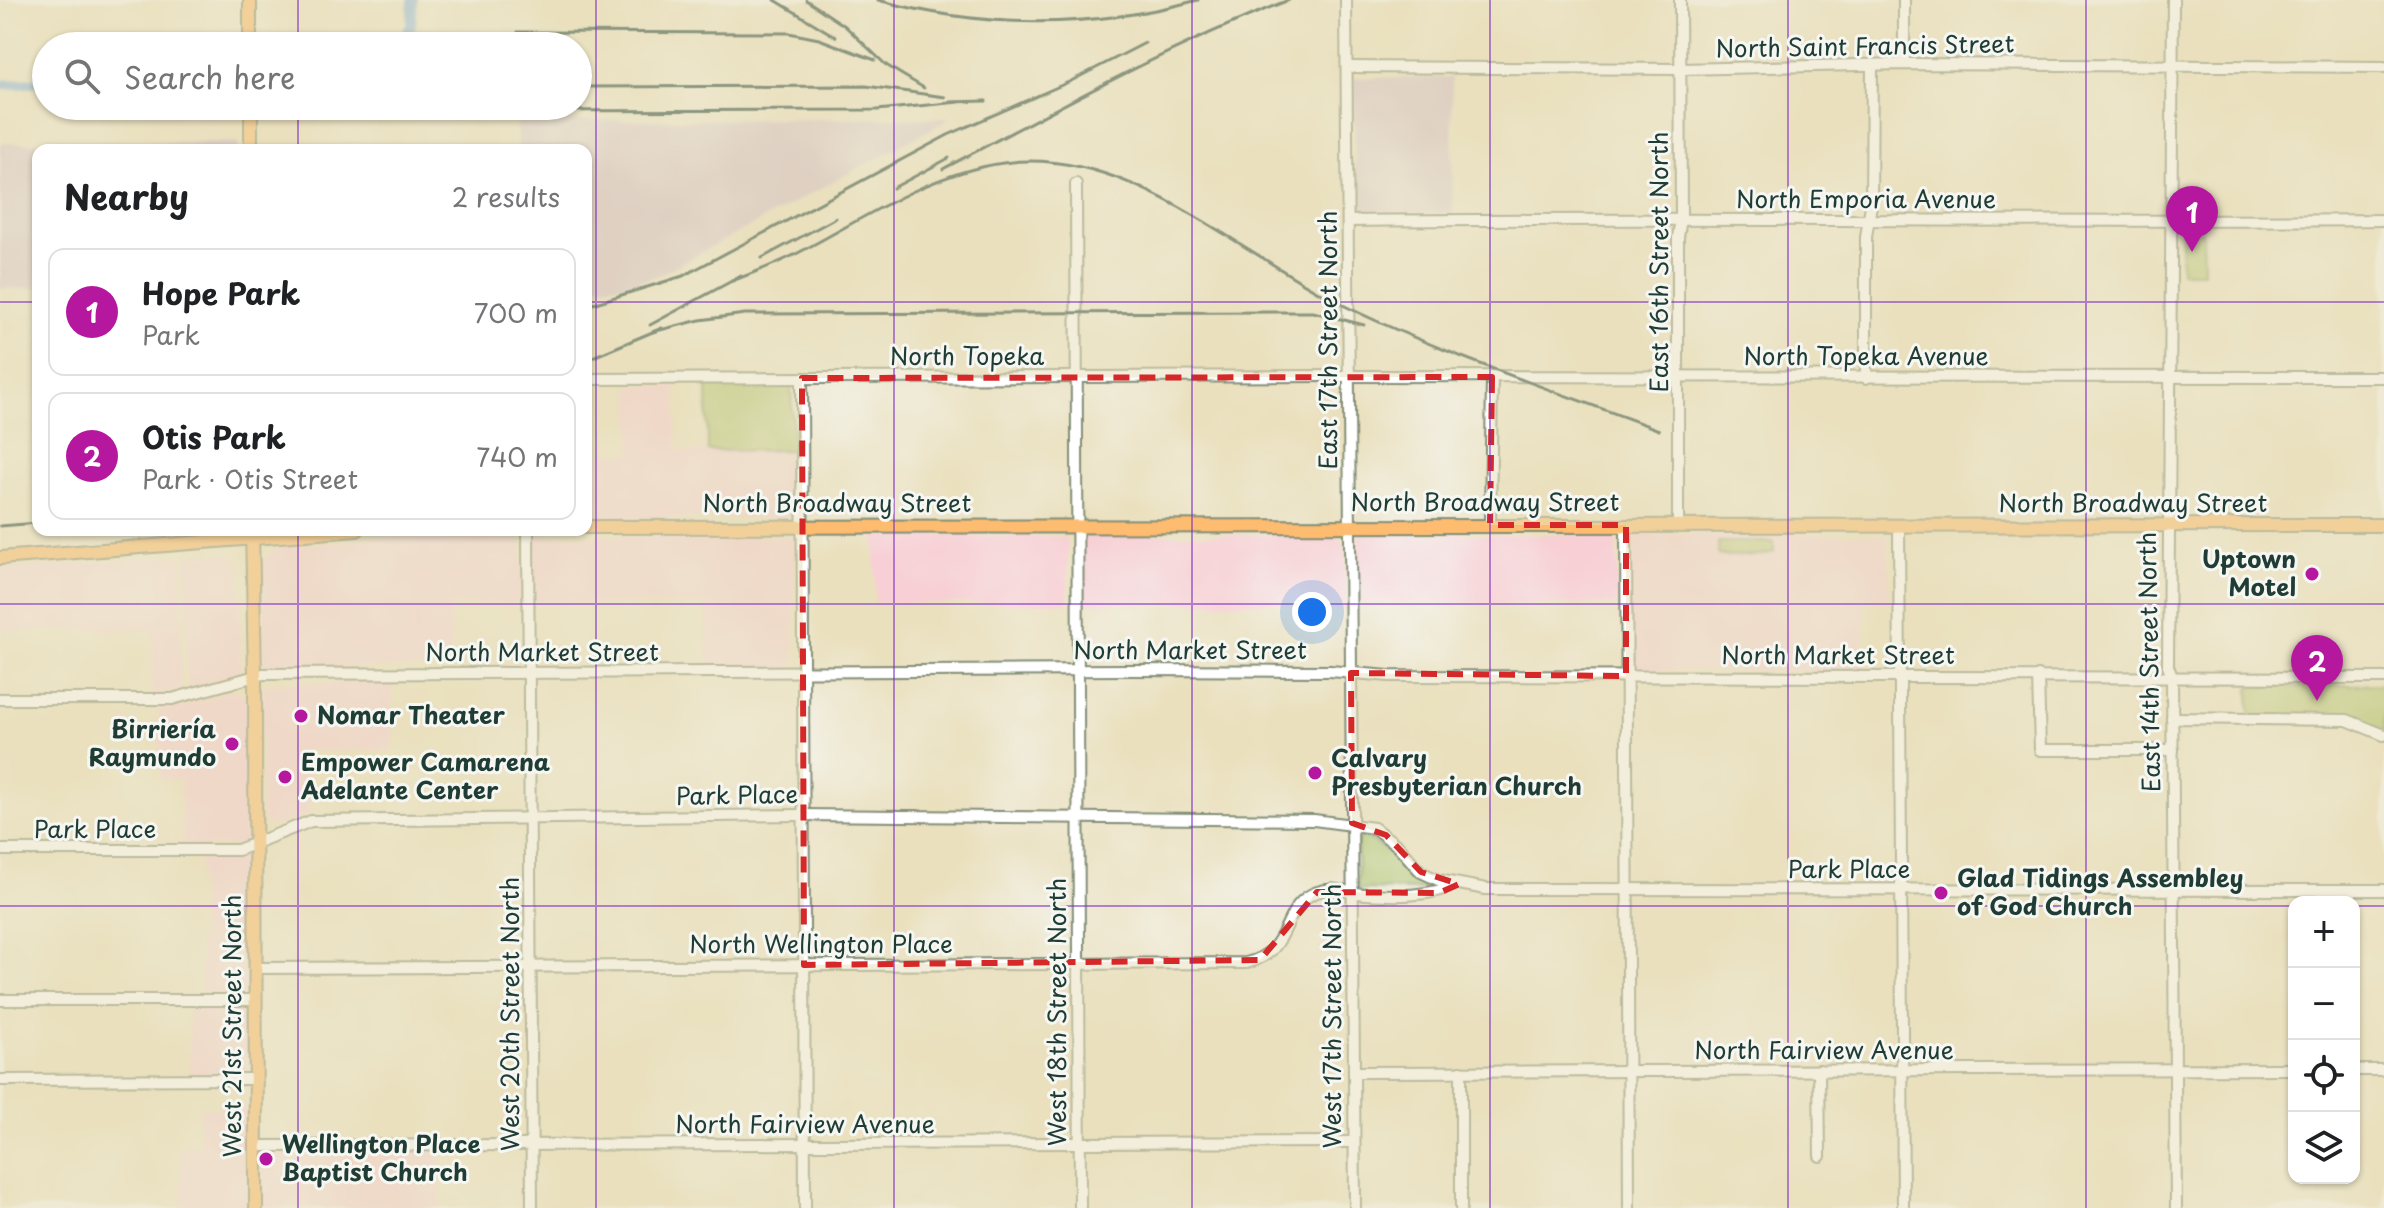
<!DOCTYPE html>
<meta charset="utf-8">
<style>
body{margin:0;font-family:"Playpen Sans",sans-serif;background:#f2f2f2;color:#202124}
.controls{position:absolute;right:24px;bottom:24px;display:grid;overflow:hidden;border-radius:16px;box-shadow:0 2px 6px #0004}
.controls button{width:72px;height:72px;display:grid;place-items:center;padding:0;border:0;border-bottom:2px solid #e0e0e0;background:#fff;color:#202124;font:40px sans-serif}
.you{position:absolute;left:1312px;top:612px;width:28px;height:28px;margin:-20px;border:6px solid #fff;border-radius:50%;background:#1a73e8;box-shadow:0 0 0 12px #1a73e833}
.badge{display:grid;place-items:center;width:52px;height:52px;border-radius:50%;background:#b5179e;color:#fff;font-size:26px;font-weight:700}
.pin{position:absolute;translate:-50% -66px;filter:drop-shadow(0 2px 4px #0008)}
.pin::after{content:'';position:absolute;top:42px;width:28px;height:24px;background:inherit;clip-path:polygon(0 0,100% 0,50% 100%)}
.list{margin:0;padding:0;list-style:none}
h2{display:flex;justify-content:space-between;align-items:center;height:104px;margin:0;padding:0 32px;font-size:34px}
h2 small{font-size:26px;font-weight:400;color:#757577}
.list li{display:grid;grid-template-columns:52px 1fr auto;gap:24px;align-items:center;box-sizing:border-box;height:128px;margin:0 16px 16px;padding:0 16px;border:2px solid #e0e0e0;border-radius:16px}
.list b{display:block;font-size:30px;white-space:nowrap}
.list p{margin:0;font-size:26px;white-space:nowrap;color:#757577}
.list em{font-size:26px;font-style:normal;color:#757577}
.icon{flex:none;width:44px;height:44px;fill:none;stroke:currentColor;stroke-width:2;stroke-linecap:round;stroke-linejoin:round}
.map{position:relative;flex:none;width:2384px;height:1208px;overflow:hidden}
.search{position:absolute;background:#fff;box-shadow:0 2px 6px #0004;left:32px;top:32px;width:560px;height:88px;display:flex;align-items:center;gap:20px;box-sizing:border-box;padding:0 28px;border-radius:44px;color:#757577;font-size:30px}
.panel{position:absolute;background:#fff;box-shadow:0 2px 6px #0004;left:32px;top:144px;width:560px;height:392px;border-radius:16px}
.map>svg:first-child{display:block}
</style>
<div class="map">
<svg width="2384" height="1208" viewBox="0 0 2384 1208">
<rect width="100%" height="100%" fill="#f6f6f2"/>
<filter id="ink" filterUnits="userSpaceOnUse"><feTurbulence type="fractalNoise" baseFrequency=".0125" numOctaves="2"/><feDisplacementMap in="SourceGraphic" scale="16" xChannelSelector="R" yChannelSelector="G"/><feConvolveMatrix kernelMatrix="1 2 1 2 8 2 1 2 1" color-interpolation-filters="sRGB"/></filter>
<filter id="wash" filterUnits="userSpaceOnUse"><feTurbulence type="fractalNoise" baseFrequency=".006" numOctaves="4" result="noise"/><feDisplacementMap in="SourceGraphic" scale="32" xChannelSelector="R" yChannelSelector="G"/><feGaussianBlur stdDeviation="1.8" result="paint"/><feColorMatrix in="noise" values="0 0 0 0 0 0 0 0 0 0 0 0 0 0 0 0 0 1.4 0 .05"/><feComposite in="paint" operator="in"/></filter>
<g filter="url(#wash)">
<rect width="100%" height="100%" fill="#eae0bd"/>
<!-- built -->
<g fill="#f7cfd4">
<polygon points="630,385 676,385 677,451 794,450 793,515 789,517 586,519 586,454 631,453"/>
<polygon points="1089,534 1337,535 1345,544 1346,611 1296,611 1296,603 1084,603 1083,540"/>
<polygon points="1358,534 1612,535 1617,542 1617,604 1356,604"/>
<polygon points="1642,534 1883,535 1888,537 1890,600 1864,601 1863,671 1634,670 1631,667 1629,541 1637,535"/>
<polygon points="875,535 1065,537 1068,543 1068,603 875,603"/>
<polygon points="402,536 521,540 523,604 451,605 452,668 265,667 263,664 263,563 265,557 279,548"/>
<polygon points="540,536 792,537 795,540 794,665 790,667 707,667 706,605 534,604 533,541 534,537"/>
<polygon points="227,553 237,561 240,570 241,670 238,673 187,690 186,556"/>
<polygon points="181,556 181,691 152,695 152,630 0,631 0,569"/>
<polygon points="392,681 393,750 308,751 309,814 277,825 264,823 261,813 263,684"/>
<polygon points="233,690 246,695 248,703 246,840 241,846 182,847 180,780 160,780 158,706 187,705"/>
<polygon points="241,856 247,863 246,994 201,996 199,858"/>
<polygon points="189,1008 244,1008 248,1012 248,1069 245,1073 189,1074"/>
<polygon points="247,1107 249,1202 246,1207 182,1208 181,1146 200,1145 199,1108"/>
<polygon points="270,1151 440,1151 441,1208 262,1208 261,1161 263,1153"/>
</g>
<!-- industrial -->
<g fill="#d2bdc8">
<polygon points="1452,77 1453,213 1356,212 1353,81 1356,78"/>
<polygon points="952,118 657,276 624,285 586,286 586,150 519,150 516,121"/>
<polygon points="238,142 238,150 38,150 38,288 0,289 0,143"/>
</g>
<!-- green -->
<g fill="#abbf63" stroke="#657e4c" stroke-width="2">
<polygon points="2181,231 2202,231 2203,272 2181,272"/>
<polygon points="707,385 791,386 794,450 708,451"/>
<polygon points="1718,542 1774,542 1774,552 1760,555 1721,556 1718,554"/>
<polygon points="2384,684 2384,731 2347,717 2250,716 2249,687"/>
<path d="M1362 836C1376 840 1425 880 1429 890L1358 889 1357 842Z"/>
</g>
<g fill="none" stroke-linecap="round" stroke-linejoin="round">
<!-- canal -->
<g stroke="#69a4da" stroke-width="10">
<polyline points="400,46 411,26 413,0"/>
<polyline points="0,85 46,82"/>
</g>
</g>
</g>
<g filter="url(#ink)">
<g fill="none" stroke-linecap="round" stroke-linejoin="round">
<!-- minor casing -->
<g stroke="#848e78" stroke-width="14">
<g id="minor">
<polyline points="1346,0 1355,1208"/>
<polyline points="2173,0 2168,666 2172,677 2176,1208"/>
<polyline points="1904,64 1904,0"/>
<polyline points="1347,67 1681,69 1904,64 2384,67"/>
<polyline points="1076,184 1080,1208"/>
<path d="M1348 221C1693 217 2039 223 2384 220"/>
<polyline points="802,378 805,1208"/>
<polyline points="1866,378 1866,237 1871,205 1872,64"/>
<polyline points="586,379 1332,376 2384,377"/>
<polyline points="1490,525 1492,377"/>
<polyline points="1626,525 1629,1208"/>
<polyline points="1678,525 1678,237 1681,219 1680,0"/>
<polyline points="1899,525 1903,1208"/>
<polyline points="528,530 532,1208"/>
<polyline points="2038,676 2040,750 2173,750"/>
<polyline points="0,699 172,699 263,674 1133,670 1330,671 1389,676 2384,678"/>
<polyline points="2172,718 2347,720 2384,735"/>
<polyline points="0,850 238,850 311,821 802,815 1314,820 1374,828 1398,846 1421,872 1438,880 1486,889 2384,890"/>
<path d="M255 968 1246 963C1295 952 1279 905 1317 892 1335 886 1349 893 1366 894 1395 896 1430 897 1457 884"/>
<polyline points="0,1000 255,1000"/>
<polyline points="1819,1070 1820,1156"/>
<polyline points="2354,1070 2384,1070"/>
<polyline points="1461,1071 1461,1208"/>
<polyline points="1354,1072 2294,1069"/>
<polyline points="0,1080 255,1079"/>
<polyline points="256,1146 1354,1142"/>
</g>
</g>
<!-- major casing -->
<g stroke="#848e78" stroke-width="16">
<g id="major">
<polyline points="250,0 250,46"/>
<polyline points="251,106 251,150"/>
<polyline points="586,527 2384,525"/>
<polyline points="252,530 255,676 256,1208"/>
<polyline points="0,558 357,530"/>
</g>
</g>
<!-- minor -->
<use href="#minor" stroke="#fff" stroke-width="10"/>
<!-- major -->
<use href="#major" stroke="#fdbc6f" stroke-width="12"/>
<!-- rail -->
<g stroke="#1f3d34" stroke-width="3">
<polyline points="775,0 836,37"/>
<polyline points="806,0 845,26 886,65 924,88"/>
<path d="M878 0C984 29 1091 29 1198 0"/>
<polyline points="518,32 789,33 819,39 875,60"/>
<polyline points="578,87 866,86 945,97"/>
<polyline points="950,102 986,101"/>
<polyline points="511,111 877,110 959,102"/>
<path d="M943 169C1056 109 1169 46 1289 0"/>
<polyline points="893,188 949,158"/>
<polyline points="762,258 836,218"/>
<path d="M732 281C753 273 774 265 794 255 862 220 926 174 1003 163 1129 145 1241 256 1349 308 1448 356 1556 391 1659 430"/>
<polyline points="586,306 683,276 948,135 1071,81 1145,43"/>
<polyline points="650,325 741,276"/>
<polyline points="652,332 700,320 745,314 1289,312 1313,312 1364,325"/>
<polyline points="586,360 662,328"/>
<polyline points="0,526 38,523"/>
</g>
</g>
</g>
<!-- marked area -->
<path d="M0 0H2384V1208H0ZM1492 377 1490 525H1626V676L1351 673 1352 823 1386 835 1421 872 1459 884 1439 893 1317 892 1260 960 804 965 802 378Z" fill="#eae0bd" fill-opacity=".55" fill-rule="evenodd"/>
<path fill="none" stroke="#d62828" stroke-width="6" stroke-dasharray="16 10" stroke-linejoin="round" d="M1492 377 1490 525H1626V676L1351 673 1352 823 1386 835 1421 872 1459 884 1439 893 1317 892 1260 960 804 965 802 378Z"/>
<!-- grid -->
<path fill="none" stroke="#7b2cbf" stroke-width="2" stroke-opacity="0.55" d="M298 0V46M596 0V1208M894 0V1208M1192 0V1208M1490 0V1208M1788 0V1208M2086 0V1208M298 106V150M0 302H38M586 302H2384M298 530V1208M0 604H2384M0 906H2294M2354 906H2384"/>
<!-- markers -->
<g fill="#b5179e" stroke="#f6f6f2" stroke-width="3">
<circle cx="2312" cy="574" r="8"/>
<circle cx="301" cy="716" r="8"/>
<circle cx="232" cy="744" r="8"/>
<circle cx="1315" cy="773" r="8"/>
<circle cx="285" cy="777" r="8"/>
<circle cx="1941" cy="893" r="8"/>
<circle cx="266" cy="1159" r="8"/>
</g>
<g text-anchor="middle" stroke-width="6" stroke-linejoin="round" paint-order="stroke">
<!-- street labels -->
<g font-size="24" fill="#1f3d34" stroke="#f6f6f2">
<text transform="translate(1865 47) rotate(-1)" y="8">North Saint Francis Street</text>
<text x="1866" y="208">North Emporia Avenue</text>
<text transform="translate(1660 262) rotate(-90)" y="8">East 16th Street North</text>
<text transform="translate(1329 340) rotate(-90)" y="8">East 17th Street North</text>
<text x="967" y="365">North Topeka</text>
<text x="1866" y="365">North Topeka Avenue</text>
<text x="1485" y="511">North Broadway Street</text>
<text x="837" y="512">North Broadway Street</text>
<text x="2133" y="512">North Broadway Street</text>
<text x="1190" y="659">North Market Street</text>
<text x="542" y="661">North Market Street</text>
<text x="1838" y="664">North Market Street</text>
<text transform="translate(2150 662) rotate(-91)" y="8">East 14th Street North</text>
<text transform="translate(737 796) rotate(-1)" y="8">Park Place</text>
<text x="95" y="838">Park Place</text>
<text x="1849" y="878">Park Place</text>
<text x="821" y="953">North Wellington Place</text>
<text transform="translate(1058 1012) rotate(-90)" y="8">West 18th Street North</text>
<text transform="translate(511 1014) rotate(-90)" y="8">West 20th Street North</text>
<text transform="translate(1333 1016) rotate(-90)" y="8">West 17th Street North</text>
<text transform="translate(233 1026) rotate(-90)" y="8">West 21st Street North</text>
<text x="1824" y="1059">North Fairview Avenue</text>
<text x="805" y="1133">North Fairview Avenue</text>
</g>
<!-- poi labels -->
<g font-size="24" font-weight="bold" fill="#1f3d34" stroke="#f6f6f2" text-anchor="start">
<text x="2296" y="568" text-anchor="end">Uptown<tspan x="2296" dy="28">Motel</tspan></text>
<text x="317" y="724">Nomar Theater</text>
<text x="216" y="738" text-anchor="end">Birriería<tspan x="216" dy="28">Raymundo</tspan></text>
<text x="1331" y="767">Calvary<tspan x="1331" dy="28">Presbyterian Church</tspan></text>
<text x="301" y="771">Empower Camarena<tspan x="301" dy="28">Adelante Center</tspan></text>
<text x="1957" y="887">Glad Tidings Assembley<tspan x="1957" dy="28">of God Church</tspan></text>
<text x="282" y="1153">Wellington Place<tspan x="282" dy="28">Baptist Church</tspan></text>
</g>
</g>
</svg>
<div class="controls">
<button>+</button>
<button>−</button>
<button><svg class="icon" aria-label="locate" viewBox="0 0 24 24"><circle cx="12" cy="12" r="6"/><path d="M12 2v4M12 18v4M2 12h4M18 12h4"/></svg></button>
<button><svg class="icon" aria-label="layers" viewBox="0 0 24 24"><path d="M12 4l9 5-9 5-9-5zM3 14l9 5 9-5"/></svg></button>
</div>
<div class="you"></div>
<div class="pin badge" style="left:2192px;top:252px">1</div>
<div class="pin badge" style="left:2317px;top:701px">2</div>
<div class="search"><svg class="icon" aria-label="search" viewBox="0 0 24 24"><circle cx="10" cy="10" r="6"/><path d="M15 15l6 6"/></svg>Search here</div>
<section class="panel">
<h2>Nearby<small>2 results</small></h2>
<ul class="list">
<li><span class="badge">1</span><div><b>Hope Park</b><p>Park</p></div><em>700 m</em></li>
<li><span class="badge">2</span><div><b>Otis Park</b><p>Park · Otis Street</p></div><em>740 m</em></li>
</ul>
</section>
</div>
